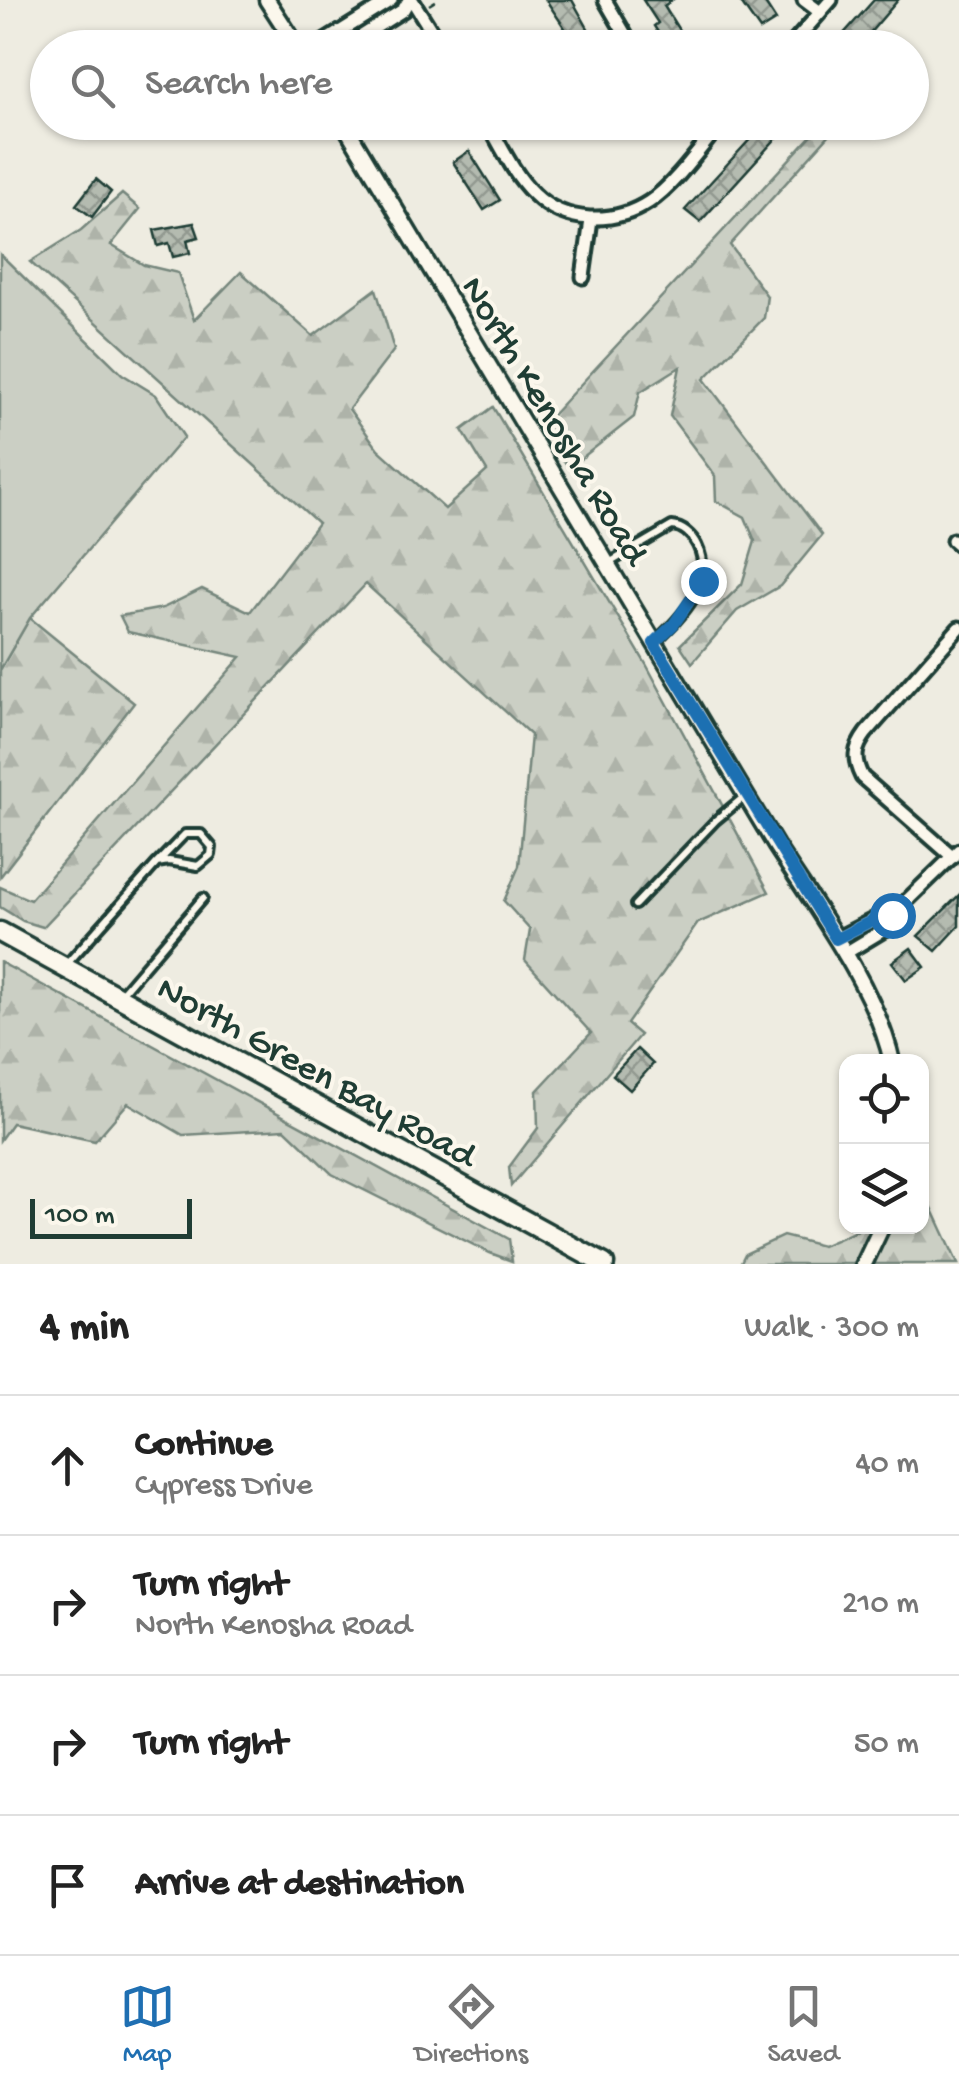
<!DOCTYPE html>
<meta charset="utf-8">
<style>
body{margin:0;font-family:"Gochi Hand",sans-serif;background:#f6f6f6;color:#222}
.controls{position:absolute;right:30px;bottom:30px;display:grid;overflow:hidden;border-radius:20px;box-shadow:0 2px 8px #0004}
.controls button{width:90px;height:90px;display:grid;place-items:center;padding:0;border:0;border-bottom:2px solid #e0e0e0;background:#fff;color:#222;font:50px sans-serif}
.scale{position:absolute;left:30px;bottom:25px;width:162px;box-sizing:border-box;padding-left:10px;border:5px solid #1f3d34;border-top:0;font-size:28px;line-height:35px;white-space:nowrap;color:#1f3d34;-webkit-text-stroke:8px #fbf7ec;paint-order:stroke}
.stop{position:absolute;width:30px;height:30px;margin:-22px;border:8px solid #1f6fb2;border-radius:50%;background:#fff}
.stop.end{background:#1f6fb2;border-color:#fff;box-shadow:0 2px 10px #0008}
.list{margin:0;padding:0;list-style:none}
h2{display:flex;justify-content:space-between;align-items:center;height:130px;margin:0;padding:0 40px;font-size:42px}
h2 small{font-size:32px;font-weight:400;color:#767676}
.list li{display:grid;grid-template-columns:65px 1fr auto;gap:30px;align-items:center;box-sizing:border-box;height:140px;padding:0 40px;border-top:2px solid #e0e0e0}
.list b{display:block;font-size:38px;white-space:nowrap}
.list p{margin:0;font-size:32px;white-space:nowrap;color:#767676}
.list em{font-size:32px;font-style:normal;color:#767676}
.icon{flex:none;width:55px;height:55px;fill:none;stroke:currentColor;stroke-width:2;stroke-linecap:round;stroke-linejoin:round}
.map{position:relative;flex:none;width:959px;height:1264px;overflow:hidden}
.search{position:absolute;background:#fff;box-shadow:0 2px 8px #0004;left:30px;right:30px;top:30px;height:110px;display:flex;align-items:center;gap:25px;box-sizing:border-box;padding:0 35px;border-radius:55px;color:#767676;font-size:38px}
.sheet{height:690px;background:#fff}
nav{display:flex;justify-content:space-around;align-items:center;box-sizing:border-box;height:140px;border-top:2px solid #e0e0e0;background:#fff;font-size:28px;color:#767676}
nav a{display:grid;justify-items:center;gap:5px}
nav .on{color:#1f6fb2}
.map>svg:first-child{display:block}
</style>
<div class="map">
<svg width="959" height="1264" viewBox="0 0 959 1264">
<defs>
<pattern id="forest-firs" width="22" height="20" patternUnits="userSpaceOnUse" patternTransform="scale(2.5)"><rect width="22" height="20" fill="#cbcfc4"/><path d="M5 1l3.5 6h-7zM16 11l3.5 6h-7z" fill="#aeb3a9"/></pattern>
<pattern id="building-cross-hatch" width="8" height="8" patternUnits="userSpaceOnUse" patternTransform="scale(2.5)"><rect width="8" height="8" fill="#b4bbb0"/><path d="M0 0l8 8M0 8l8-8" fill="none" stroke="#929990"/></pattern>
</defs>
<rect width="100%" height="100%" fill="#eeece1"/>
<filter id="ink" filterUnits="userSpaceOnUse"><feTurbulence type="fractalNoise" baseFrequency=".01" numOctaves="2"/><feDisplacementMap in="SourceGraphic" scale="20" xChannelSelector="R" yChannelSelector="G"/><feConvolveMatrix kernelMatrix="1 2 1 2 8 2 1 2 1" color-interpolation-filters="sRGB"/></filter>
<g filter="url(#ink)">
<!-- forest -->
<g fill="url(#forest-firs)" stroke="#75867c" stroke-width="2.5">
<polygon points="823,123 840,123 730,245 767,296 764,318 704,379 822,535 780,586 737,611 692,663 680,645 742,584 755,541 745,517 716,501 715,476 670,416 680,367 640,392 634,417 569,468 541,427"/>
<polygon points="122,194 140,209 111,245 144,265 178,273 194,320 241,272 313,336 376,289 394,350 349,409 378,449 445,509 487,471 462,430 493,407 646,664 769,892 698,923 627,1024 640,1035 511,1186 509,1167 538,1128 537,1091 591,1033 525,960 530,930 504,901 519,866 531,735 366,584 43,927 23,921 0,907 0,887 30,900 241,657 128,632 120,616 163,608 202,589 250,612 318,523 30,262 81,230"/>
<polygon points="30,618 134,703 0,877 0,670"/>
<polygon points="0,962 509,1239 512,1261 490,1253 332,1174 285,1129 183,1135 128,1103 95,1141 12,1123 0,1140"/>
<polygon points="928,1199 958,1264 740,1264 745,1254 783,1236 822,1246 865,1227 922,1226 922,1201"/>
</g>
<!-- pitch -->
<polygon fill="#cbcfc4" stroke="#75867c" stroke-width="2.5" points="0,254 122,374 156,395 184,437 30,618 0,670"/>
<!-- building -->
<g fill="url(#building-cross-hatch)" stroke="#1f3d34" stroke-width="2.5">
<polygon points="546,0 572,0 599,48 578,48"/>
<polygon points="643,0 672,0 664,6 690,48 668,48 654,26 658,23"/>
<polygon points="739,0 763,0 776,20 760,30"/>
<polygon points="874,0 898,0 857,48 831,48"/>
<polygon points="766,122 791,122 700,222 685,210"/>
<polygon points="469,151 500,200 484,210 453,162"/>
<polygon points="96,179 111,192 92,217 76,205"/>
<polygon points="194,223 199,237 187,240 190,253 173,257 169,243 158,246 154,230"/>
<polygon points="959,895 959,926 936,951 918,936"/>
<polygon points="911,948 925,967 906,980 892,962"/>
<polygon points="637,1049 653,1064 630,1090 613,1075"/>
</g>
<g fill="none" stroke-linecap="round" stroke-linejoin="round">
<!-- service casing -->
<g stroke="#1f3d34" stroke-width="14">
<g id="service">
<path d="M609 563 672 526C683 527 692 535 697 545 716 584 682 616 655 642"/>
<polyline points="635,905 716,820 745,796"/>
<polyline points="65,966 157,863 169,861 198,866 211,855 212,847 201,834 185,834 157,863"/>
<polyline points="120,995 203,898"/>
</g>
</g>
<!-- minor casing -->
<g stroke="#1f3d34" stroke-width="19">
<g id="minor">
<polyline points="412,0 442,48"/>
<polyline points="605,0 633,48"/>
<polyline points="804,0 820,12"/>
<polyline points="314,48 391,0"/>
<polyline points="343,48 403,10 409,0"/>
<polyline points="789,48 831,0"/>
<path d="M487 122C501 146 514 175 534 194 564 224 614 225 649 202 674 186 702 146 722 122"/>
<polyline points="583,277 591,220"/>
<polyline points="953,540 959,545"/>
<path d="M953 857 862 777C853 759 854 749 866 733L959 628"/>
<polyline points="836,939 877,918 892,915"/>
<polyline points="844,954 887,928 892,915 959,850"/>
</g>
</g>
<!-- tertiary casing -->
<g stroke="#1f3d34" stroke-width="21">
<g id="tertiary">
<polyline points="267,0 298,48"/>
<path d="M343 122 776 846C816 908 877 990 892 1062"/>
<polyline points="864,1264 882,1226"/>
</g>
</g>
<!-- primary casing -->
<g stroke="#1f3d34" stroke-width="25">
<polyline id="primary" points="0,932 604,1264"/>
</g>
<!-- path -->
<polyline stroke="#1f3d34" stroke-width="2.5" stroke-dasharray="8 8" stroke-linecap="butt" points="429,5 437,0"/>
<!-- service -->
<use href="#service" stroke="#fbf7ec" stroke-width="6"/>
<!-- minor -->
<use href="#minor" stroke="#fbf7ec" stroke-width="11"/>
<!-- tertiary -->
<use href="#tertiary" stroke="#fbf7ec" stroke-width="14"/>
<!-- primary -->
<use href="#primary" stroke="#fbf7ec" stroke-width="18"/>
</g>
</g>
<g fill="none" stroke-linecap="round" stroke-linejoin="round" filter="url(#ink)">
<!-- route -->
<polyline stroke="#1f6fb2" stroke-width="12" points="703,581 674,624 654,643 836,939 877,918 892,915"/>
</g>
<g text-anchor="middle" stroke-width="8" stroke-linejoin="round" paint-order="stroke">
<!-- street labels -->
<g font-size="38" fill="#1f3d34" stroke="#fbf7ec">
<text transform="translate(557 419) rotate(59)" y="13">North Kenosha Road</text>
<text transform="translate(318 1069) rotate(29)" y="13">North Green Bay Road</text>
</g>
</g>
</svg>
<div class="controls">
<button><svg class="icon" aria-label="locate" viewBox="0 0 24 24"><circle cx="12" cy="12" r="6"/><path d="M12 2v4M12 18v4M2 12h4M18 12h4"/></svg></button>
<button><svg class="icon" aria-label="layers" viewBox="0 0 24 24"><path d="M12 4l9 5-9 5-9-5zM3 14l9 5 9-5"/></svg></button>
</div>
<div class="scale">100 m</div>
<div class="stop" style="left:892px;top:915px"></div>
<div class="stop end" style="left:703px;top:581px"></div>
<div class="search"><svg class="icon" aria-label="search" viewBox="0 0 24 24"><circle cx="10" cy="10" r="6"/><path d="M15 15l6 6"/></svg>Search here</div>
</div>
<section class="sheet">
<h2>4 min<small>Walk · 300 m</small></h2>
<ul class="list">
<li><svg class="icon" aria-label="ahead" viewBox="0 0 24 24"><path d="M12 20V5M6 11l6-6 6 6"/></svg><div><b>Continue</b><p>Cypress Drive</p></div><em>40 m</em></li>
<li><svg class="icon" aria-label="right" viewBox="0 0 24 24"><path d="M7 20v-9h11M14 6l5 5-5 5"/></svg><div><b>Turn right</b><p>North Kenosha Road</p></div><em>210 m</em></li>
<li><svg class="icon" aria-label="right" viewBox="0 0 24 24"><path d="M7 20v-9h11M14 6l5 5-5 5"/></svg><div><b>Turn right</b></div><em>50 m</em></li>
<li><svg class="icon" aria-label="arrive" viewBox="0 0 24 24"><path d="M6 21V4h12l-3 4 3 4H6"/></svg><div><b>Arrive at destination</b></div></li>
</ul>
</section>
<nav>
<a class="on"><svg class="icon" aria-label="map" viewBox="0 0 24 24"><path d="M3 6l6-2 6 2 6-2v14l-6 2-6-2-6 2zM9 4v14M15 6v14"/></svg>Map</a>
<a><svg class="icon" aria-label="directions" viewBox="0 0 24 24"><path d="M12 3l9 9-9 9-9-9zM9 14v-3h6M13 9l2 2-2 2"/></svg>Directions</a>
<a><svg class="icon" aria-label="saved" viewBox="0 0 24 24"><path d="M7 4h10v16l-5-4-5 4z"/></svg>Saved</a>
</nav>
